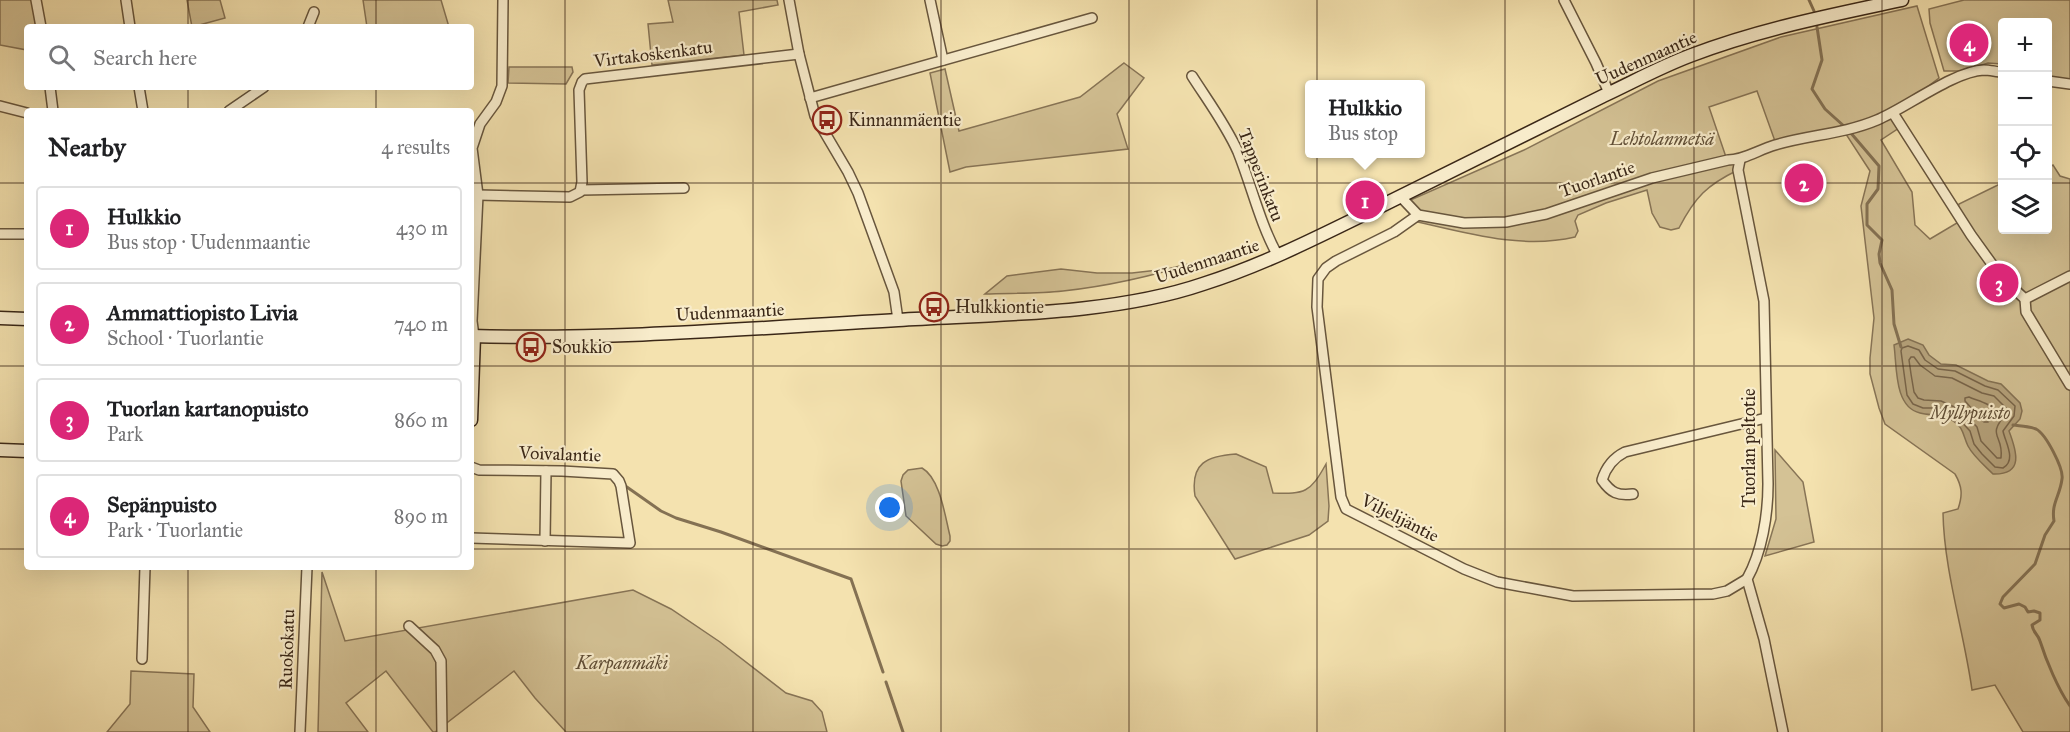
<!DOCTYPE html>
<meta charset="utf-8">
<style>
body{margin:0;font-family:"IM FELL Great Primer",serif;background:#f2f2f2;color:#202124}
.controls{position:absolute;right:18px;top:18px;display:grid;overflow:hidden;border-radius:6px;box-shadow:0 6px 24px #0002}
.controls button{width:54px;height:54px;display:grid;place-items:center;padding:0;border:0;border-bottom:2px solid #e0e0e0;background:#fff;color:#202124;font:30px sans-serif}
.you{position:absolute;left:890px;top:508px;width:21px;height:21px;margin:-15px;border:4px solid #fff;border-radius:50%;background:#1a73e8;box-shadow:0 0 0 9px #1a73e833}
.badge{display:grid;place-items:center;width:39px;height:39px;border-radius:50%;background:#db2777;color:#fff;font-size:20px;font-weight:700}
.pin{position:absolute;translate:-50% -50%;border:3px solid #fff;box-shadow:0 2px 6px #0006}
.popup{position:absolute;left:1305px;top:80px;width:120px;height:78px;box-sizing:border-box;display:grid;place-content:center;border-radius:6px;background:#fff;filter:drop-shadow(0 2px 4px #0005);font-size:20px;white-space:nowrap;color:#757577}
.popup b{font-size:22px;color:#202124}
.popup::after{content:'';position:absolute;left:50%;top:100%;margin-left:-12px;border:12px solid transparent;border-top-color:#fff}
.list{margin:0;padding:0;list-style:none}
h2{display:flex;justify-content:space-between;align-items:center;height:78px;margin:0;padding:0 24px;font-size:26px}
h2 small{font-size:20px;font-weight:400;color:#757577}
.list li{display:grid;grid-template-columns:39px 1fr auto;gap:18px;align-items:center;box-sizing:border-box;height:84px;margin:0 12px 12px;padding:0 12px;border:2px solid #e0e0e0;border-radius:6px}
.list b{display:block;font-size:22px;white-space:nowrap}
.list p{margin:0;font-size:20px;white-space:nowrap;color:#757577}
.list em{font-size:20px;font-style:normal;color:#757577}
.icon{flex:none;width:33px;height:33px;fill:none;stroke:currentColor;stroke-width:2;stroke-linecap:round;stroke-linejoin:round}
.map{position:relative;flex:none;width:2070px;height:732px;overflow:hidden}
.search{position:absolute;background:#fff;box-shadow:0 6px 24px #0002;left:24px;top:24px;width:450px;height:66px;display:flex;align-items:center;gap:15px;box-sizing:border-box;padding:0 21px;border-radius:6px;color:#757577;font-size:22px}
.panel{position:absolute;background:#fff;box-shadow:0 6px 24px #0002;left:24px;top:108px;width:450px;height:462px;border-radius:6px}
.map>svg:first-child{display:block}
</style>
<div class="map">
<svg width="2070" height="732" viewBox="0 0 2070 732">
<rect width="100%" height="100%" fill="#f4e2af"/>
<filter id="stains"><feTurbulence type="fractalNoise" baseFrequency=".00333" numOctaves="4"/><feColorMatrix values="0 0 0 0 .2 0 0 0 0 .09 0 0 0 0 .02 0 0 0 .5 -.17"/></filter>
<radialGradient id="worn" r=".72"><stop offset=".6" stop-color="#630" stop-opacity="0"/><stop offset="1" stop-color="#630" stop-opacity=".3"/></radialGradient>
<!-- green -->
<g fill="#d4c295" stroke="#877456" stroke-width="1.5">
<polygon points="0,0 32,0 36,27 27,27 27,50 0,45"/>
<polygon points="187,0 220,0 225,18 192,27"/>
<polygon points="363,0 441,0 449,27 367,27"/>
<polygon points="668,0 777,0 778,5 739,12 744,55 652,65 648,24 673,22"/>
<polygon points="1964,0 2070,0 2070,81 2048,77 2048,22 2002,22 2002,64 1988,63 1963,71 1944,71 1930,23 1929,9"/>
<path d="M1917 6 1939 78 1893 113 1902 126 1881 140 1912 192 1915 225 1930 239 1962 220 1957 213 1959 204 2002 183V230H2048V168L2053 165 2060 176 2070 179V732H2023L1995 685 1972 690C1964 632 1944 571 1943 513L1958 509C1963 495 1962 486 1955 474L1885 424 1879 408 1870 374V358L1874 318 1861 206 1870 171 1844 131 1776 144 1757 91 1709 107 1727 160H1740L1738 170C1707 185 1695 197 1679 228L1671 230 1660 227 1652 213 1647 190 1606 203 1578 215 1575 221 1578 231 1575 237C1520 250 1463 232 1409 220L1417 215 1406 202 1524 150 1658 81 1781 37Z"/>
<polygon points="1124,63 1144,78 1117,114 1128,149 966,167 950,172 930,73 945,69 959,131 1080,97"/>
<polygon points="509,67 572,67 573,72 566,84 508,83"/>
<path d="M1202 261C1156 275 1111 286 1063 291 1037 294 1010 293 985 294L1007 276 1061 269 1097 273H1132L1167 269Z"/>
<polygon points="1775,450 1803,482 1814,542 1765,556 1776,519"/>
<path d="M1236 454 1266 467 1273 493C1305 494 1310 493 1326 464L1329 506 1328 521 1309 535 1235 559 1195 496C1190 463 1207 456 1236 454Z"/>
<path d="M922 468C940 478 945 516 950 536V541L947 545 942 546 936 544 906 516 901 481 903 475 908 470Z"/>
<polygon points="322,572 345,641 633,590 671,609 720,642 786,693 812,701 822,712 827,732 566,732 535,698 514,671 435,732 433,732 386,671 346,703 368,732 318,732"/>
<polygon points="131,671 194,674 193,707 210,732 107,732 130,704"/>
</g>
<!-- water -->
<path fill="#b5a27b" stroke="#847153" stroke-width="1.5" d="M1908 339 1923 345 1929 355 1941 364 1956 365 1988 381 2001 384 2020 403 2022 411 2020 419 2009 431C2017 452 2024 475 1993 474 1985 466 1973 456 1968 446 1963 436 1964 427 1952 420 1941 413 1931 416 1920 413 1894 407 1897 367 1894 345Z"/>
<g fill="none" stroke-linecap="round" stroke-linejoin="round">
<!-- shore -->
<g stroke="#786449" stroke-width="1.5">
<path d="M1908 346 1919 350 1925 360 1938 369 1955 371 1985 386 1998 390 2015 406 2014 416 2003 431C2005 442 2017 460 2003 468L1995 467 1982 454 1974 444 1970 431 1956 416 1939 408H1923L1913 404 1907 395 1901 351 1902 348Z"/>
<path d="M1911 357H1914L1920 365 1935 376 1952 378 1982 393 1994 396 2007 409V413C1985 437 2004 434 2001 458H1997L1981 441 1977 427 1961 410 1941 401 1924 400 1918 398 1914 392 1911 374 1909 360Z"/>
<path d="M1969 397C1978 401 1992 403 1995 413L1988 422H1984L1965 401V398Z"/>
</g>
<!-- stream -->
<g stroke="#847153" stroke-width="3">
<polyline points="1809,0 1814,11"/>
<polyline points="1817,27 1822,60 1812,89 1825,109 1845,127"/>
<polyline points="1850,132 1879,166 1878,189 1867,204 1867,225 1882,240 1879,254 1880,263 1892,290 1894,324 1901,347"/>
<path d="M2013 425C2020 426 2029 426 2036 429 2046 434 2064 469 2062 479 2060 496 2051 503 2054 521L2045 535 2035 564 2003 597 2000 604 2004 608 2019 604 2025 607 2028 612 2034 611 2040 613V620L2032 625C2033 633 2038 634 2040 641 2046 660 2058 689 2070 706"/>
<polyline points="624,485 661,511 676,518 721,532 851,579 883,672"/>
<polyline points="886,682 903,732"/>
</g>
<!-- street casing -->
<g stroke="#68563d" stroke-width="12">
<g id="street">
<polyline points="36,0 41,27"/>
<polyline points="126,0 130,27"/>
<polyline points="789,0 799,54 815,116 848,172 858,193 894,292 898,320"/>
<polyline points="930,0 943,60"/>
<polyline points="1564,0 1596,63 1609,93"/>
<polyline points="308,27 314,12"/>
<path d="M1192 76C1208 101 1226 125 1238 152 1252 187 1260 224 1278 256"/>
<polyline points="2048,81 2070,84"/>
<polyline points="50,87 53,111"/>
<polyline points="139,87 143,111"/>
<polyline points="810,98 1092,18"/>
<polyline points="0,106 27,113"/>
<polyline points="229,111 264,87"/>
<polyline points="1893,113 1971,235 2002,278 2025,299 2070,276"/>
<path d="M1740 160 1738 170 1764 301 1768 484C1768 515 1762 552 1747 579L1764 639 1783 732"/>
<polyline points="581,190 684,188"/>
<polyline points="478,195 570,197 580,192 582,182 579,90 582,82 585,79 799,54"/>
<path d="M1400 196 1418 215 1464 223 1506 222 1546 214 1652 178 1728 160C1744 160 1758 150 1775 145 1808 135 1844 134 1877 120 1906 108 1954 71 1984 70 1990 70 1997 72 2002 72"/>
<polyline points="1418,215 1394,232 1336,261 1326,268 1318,279 1317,307 1341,497 1346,509 1464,569 1497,582 1573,596 1713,594 1727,591 1747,579"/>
<polyline points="0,234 27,234"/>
<polyline points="2025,299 2026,312 2070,385"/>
<polyline points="474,336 472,321 478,195 472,148 480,124 496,102 502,86 503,0"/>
<polyline points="471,467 479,470 562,471 613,474 619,481 621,486 630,543 471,538"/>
<path d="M1633 494C1618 496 1611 493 1602 480 1606 467 1613 458 1625 452L1766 418"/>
<polyline points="545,541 546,471"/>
<polyline points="409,626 435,650 441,661 442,732"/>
<polyline points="142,659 145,567"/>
<polyline points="300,732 307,567"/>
</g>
</g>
<!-- secondary casing -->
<g stroke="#3a2717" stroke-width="15">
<g id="secondary">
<polyline points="0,318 27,319"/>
<path d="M471 336C614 340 756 328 898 320 995 314 1112 315 1203 284 1263 265 1318 237 1375 209 1451 171 1527 133 1603 96 1633 82 1662 66 1692 55 1760 29 1832 15 1902 0"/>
<polyline points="471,420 474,336"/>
<polyline points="0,450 27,451"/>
</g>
</g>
<!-- street -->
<use href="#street" stroke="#f8eccb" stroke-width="9"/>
<!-- secondary -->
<use href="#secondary" stroke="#f8eccb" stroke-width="12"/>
</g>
<!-- grid -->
<path fill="none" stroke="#3a2717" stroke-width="1.5" stroke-opacity="0.55" d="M188 0V27M376 0V27M565 0V732M753 0V732M941 0V732M1129 0V732M1317 0V732M1505 0V732M1694 0V732M1882 0V732M188 87V111M376 87V111M0 183H27M471 183H2002M2048 183H2070M0 366H27M471 366H2070M0 549H27M471 549H2070M188 567V732M376 567V732"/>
<!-- icons -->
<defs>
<g id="bus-ring" transform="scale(1.5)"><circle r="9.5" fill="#f8eccb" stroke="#8f2418" stroke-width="1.5"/><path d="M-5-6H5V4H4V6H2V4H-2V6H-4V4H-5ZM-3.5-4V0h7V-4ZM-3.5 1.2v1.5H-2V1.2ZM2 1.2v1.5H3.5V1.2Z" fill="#8f2418"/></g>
</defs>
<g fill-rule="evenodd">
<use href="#bus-ring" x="827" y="120"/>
<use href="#bus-ring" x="934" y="307"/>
<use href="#bus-ring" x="531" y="347"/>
</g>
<g text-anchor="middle" stroke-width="4.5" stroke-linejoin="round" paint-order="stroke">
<!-- street labels -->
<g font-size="18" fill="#3a2717" stroke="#f8eccb">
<text transform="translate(653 54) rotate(-7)" y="6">Virtakoskenkatu</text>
<text transform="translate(1646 58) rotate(-24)" y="6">Uudenmaantie</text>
<text transform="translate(1261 175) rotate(69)" y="6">Tapperinkatu</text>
<text transform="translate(1597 179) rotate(-19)" y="6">Tuorlantie</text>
<text transform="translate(1207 261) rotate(-18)" y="6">Uudenmaantie</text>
<text transform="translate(730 312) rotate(-3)" y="6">Uudenmaantie</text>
<text transform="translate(1749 448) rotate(-90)" y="6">Tuorlan peltotie</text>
<text transform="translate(560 454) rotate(2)" y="6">Voivalantie</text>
<text transform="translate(1400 518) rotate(27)" y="6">Viljelijäntie</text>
<text transform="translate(287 649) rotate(-88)" y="6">Ruokokatu</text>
</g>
<!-- poi labels -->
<g font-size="18" fill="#3a2717" stroke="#f8eccb" text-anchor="start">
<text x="848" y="126">Kinnanmäentie</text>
<text x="955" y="313">Hulkkiontie</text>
<text x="552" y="353">Soukkio</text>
</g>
<!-- park labels -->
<g font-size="18" font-style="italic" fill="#604e36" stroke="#f8eccb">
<text x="1662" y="145">Lehtolanmetsä</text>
<text x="1970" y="419">Myllypuisto</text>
<text x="622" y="669">Karpanmäki</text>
</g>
</g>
<rect width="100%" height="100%" filter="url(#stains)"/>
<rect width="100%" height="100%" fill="url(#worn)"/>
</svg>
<div class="controls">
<button>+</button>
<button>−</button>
<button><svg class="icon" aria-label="locate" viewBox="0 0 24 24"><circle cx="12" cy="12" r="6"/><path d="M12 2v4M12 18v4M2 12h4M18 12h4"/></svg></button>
<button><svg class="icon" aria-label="layers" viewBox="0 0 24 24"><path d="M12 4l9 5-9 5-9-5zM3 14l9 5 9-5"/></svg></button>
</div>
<div class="you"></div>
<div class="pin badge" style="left:1365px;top:200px">1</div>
<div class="popup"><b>Hulkkio</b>Bus stop</div>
<div class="pin badge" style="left:1804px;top:183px">2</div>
<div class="pin badge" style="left:1999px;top:283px">3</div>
<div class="pin badge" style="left:1969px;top:43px">4</div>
<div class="search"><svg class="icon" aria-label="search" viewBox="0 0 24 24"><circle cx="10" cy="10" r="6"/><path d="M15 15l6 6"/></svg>Search here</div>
<section class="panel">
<h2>Nearby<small>4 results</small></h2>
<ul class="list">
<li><span class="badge">1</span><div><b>Hulkkio</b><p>Bus stop · Uudenmaantie</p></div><em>430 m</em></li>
<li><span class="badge">2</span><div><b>Ammattiopisto Livia</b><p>School · Tuorlantie</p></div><em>740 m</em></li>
<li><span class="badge">3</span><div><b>Tuorlan kartanopuisto</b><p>Park</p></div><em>860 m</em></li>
<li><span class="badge">4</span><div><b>Sepänpuisto</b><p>Park · Tuorlantie</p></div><em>890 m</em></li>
</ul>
</section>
</div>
